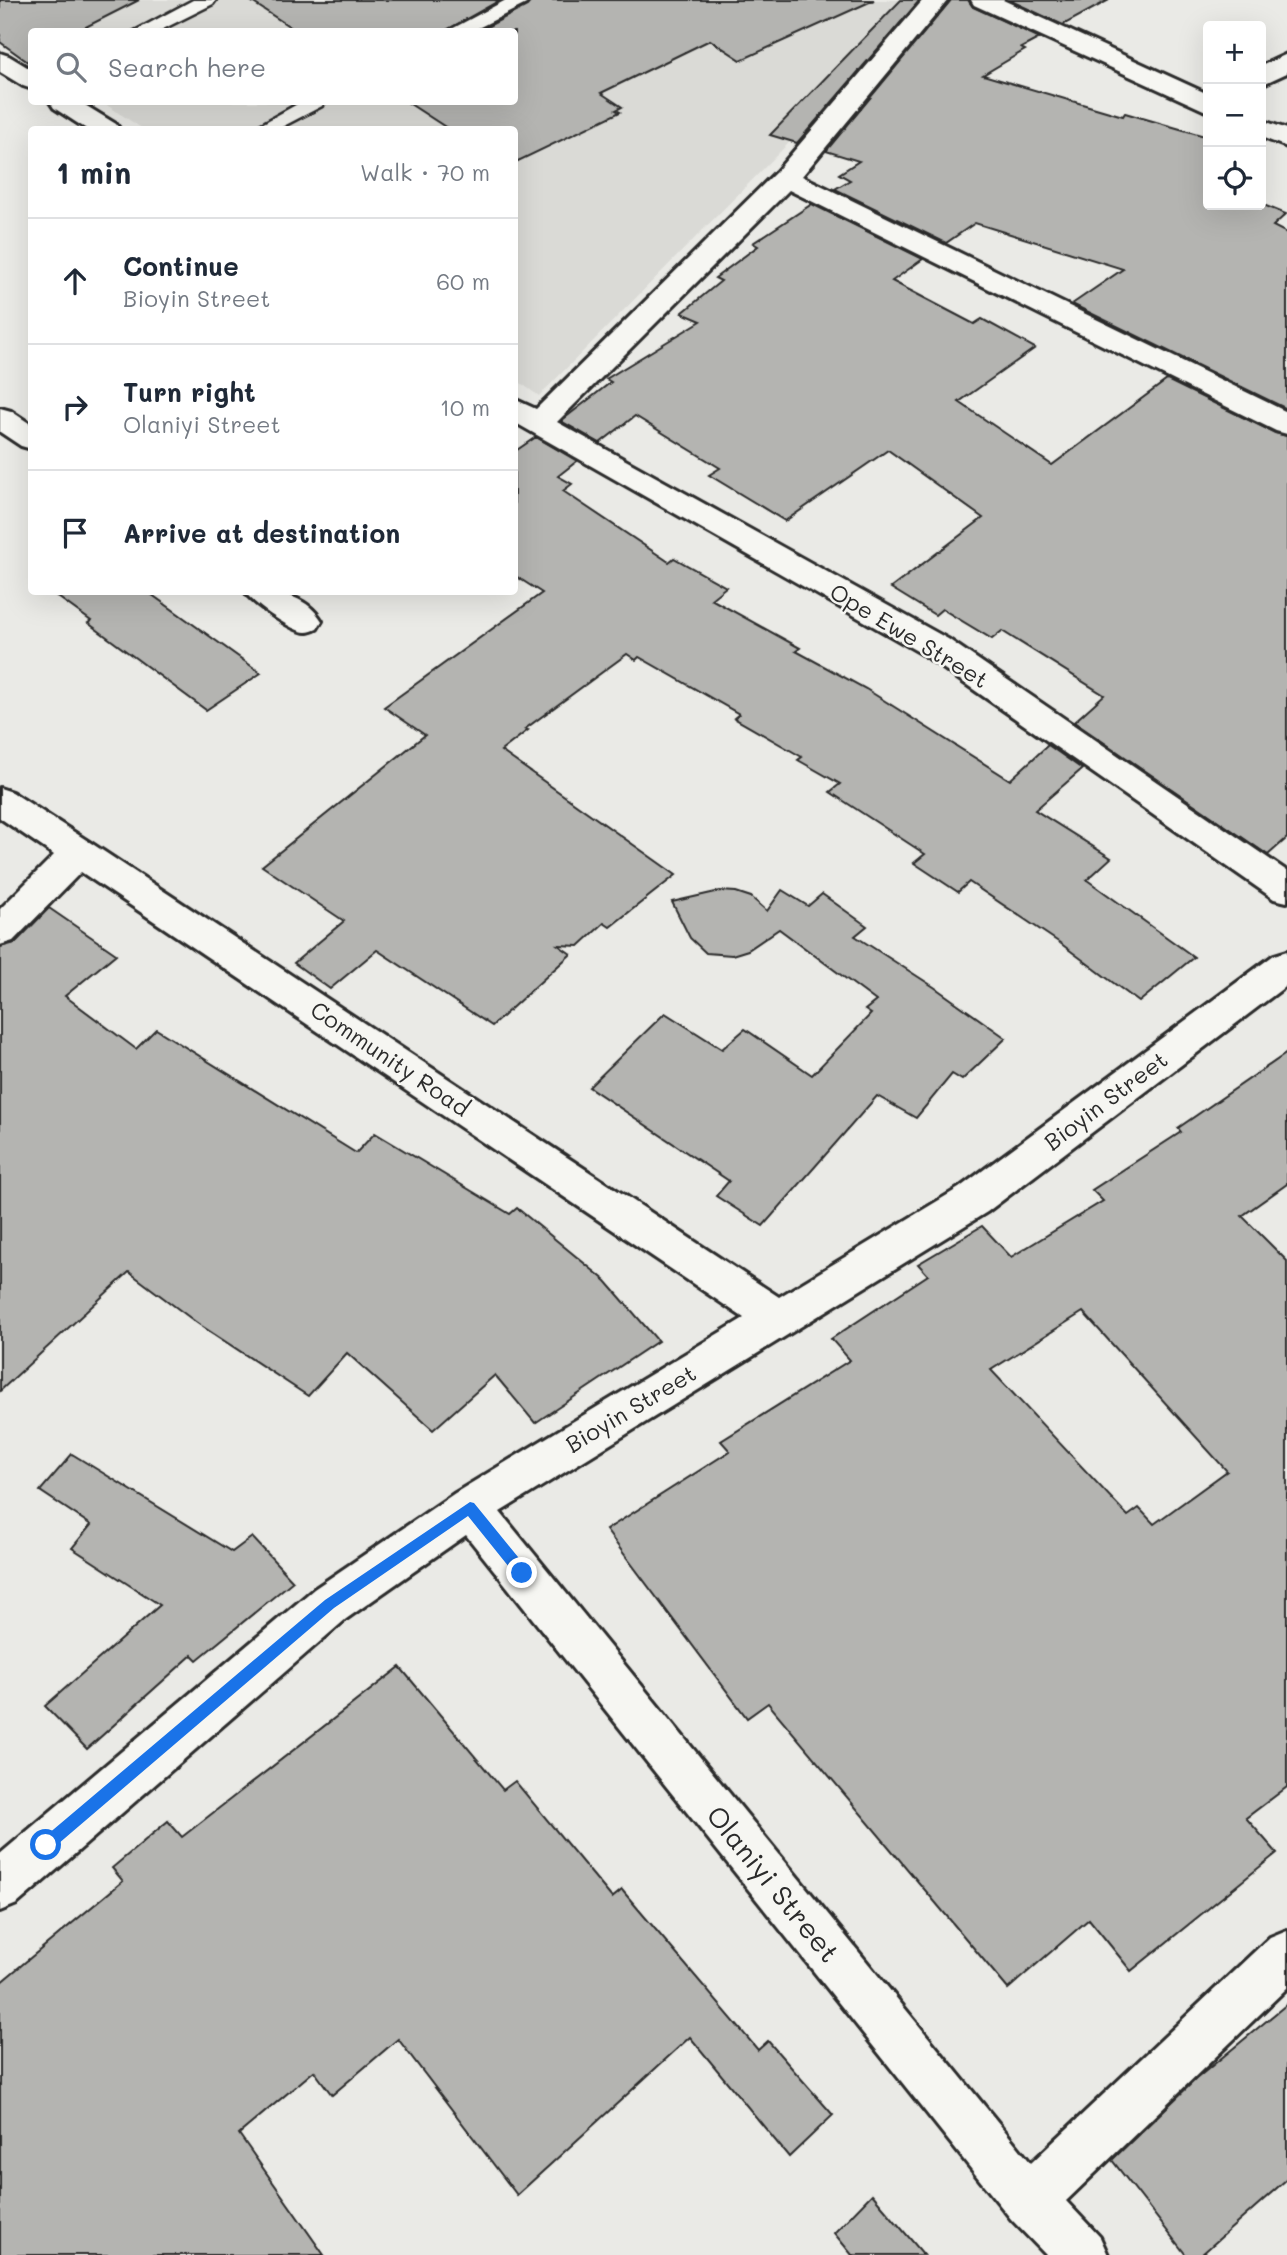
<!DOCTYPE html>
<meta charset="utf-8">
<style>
body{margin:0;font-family:Mali,sans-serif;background:#f6f6f7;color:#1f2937}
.controls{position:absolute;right:21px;top:21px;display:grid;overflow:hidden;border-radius:7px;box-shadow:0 7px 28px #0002}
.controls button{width:63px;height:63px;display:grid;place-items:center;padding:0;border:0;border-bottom:2px solid #e0e1e3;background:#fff;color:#1f2937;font:35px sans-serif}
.stop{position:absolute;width:21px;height:21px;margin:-16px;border:5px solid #1a73e8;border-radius:50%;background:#fff}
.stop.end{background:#1a73e8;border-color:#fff;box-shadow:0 2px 7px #0008}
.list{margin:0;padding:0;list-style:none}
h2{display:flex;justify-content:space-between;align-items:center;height:91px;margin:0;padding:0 28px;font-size:30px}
h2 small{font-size:23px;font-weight:400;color:#747a83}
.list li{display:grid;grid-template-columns:46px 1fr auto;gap:21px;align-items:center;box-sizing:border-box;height:126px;padding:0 28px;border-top:2px solid #e0e1e3}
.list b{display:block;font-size:26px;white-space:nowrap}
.list p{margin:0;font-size:23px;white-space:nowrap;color:#747a83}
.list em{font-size:23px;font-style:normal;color:#747a83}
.icon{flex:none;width:38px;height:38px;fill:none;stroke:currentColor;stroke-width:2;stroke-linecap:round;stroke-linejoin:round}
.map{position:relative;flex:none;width:1287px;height:2255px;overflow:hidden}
.search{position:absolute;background:#fff;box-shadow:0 7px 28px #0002;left:28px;top:28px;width:490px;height:77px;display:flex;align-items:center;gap:18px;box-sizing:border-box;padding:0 24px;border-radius:7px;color:#747a83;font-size:26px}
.panel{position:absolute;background:#fff;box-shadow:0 7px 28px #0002;left:28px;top:126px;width:490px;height:469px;border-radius:7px}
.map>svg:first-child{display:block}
</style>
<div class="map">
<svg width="1287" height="2255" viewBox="0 0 1287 2255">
<rect width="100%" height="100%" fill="#eaeae6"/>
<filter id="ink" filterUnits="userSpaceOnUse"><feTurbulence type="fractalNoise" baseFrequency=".0143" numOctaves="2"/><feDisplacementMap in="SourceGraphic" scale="14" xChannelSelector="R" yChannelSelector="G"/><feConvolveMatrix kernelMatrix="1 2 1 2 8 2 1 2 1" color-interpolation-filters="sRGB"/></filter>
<g filter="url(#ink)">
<!-- built -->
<polygon fill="#dadad6" points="0,0 930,0 539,396 515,379 514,130 143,129 102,102 514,102 514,32 32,32"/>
<!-- building -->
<g fill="#b4b4b1" stroke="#2b2b2b" stroke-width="2" fill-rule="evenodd">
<polygon points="0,0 139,0 76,32 32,32 32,65 0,42"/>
<polygon points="249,0 500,0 443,32 298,32"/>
<polygon points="532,0 874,0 741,60 710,40 601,93 622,107 616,110 620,112 514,163 514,130 450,130 407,102 514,102 514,32 477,32 527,6"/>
<polygon points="901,0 920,0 797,143 770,135"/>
<polygon points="951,0 968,0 973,7 1040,38 1021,48 1025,50 983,75 1123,116 1125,113 1208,137 1208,205 1261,204 1286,214 1273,226 1287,233 1287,409 1072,304 1123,269 975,223 946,243 835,189 850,180 839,174 859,161 826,151"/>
<polygon points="1009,0 1109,0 1063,25"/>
<polygon points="812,204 923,259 892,281 974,324 982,319 1035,348 959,402 1052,465 1167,380 1275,433 1287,436 1287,838 1268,855 1074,722 1104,695 1002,631 992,639 942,609 935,615 891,588 983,518 888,450 785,521 709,475 720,468 635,416 600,443 561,421 611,382 606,379 701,321 682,313 721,281 715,278 758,246 753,243"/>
<polygon points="536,437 577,461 558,476 572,484 563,491 669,562 674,558 726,587 711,599 800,648 796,651 866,689 1010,780 1048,745 1082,769 1035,810 1111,858 1087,880 1194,957 1139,1002 1060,943 969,882 958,892 914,863 925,854 830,792 840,784 798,760 802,757 734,718 739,714 639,657 636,660 627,654 525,729 528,730 501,751 676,875 610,927 604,923 579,946 558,945 571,954 492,1026 377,950 330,989 294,963 344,921 262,866 425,735 384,707 542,593 514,575 514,452"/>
<polygon points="51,592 148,592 261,673 206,710 88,623 91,621"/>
<polygon points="782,890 808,906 822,894 867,926 855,936 934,987 1006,1038 962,1080 952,1074 916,1118 877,1096 763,1226 716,1196 729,1181 589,1087 665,1013 722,1049 745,1029 812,1075 871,1014 865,1010 876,1001 779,929 748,950 732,955 706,953 690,938 672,902 720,891 736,892 751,897 767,911"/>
<polygon points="49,908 116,954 65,996 136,1049 156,1029 356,1153 375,1133 510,1214 517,1208 606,1281 658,1341 535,1423 495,1375 433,1430 347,1353 308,1396 197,1323 129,1272 0,1391 0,947 15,943"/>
<path d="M1287 1053V1184L1242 1216 1287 1261V1787L1246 1818 1277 1853 1131 1971 1089 1919 1008 1989 768 1703 747 1718 606 1530 730 1451 721 1441 850 1360 831 1339 928 1275 918 1264 982 1226 1011 1257 1103 1201 1092 1190 1181 1132 1178 1128ZM1083 1312 1227 1471 1154 1524 1139 1508 1128 1516 991 1370Z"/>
<polygon points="72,1454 232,1552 252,1537 293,1581 197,1660 192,1655 87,1749 45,1706 160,1605 72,1548 91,1525 40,1491"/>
<polygon points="400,1667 503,1790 515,1781 612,1898 622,1890 758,2050 768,2041 833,2115 789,2157 690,2037 517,2195 398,2039 332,2095 314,2071 239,2134 324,2255 0,2255 0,1983 123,1881 112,1868 168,1821 182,1837"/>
<polygon points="1287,2004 1287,2179 1201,2255 1186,2255 1112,2160 1196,2079"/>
<polygon points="872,2194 924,2255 852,2255 834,2233"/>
</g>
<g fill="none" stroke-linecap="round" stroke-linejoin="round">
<!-- lane casing -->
<g stroke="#2b2b2b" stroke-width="5">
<g id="lane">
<polygon points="193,0 216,0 213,4 157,32 133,32"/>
<polygon points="506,0 529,0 526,4 470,32 446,32"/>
<polygon points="301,102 324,102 322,106 276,130 251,130"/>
</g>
</g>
<!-- street casing -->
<g stroke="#2b2b2b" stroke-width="6">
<g id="street">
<polygon points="923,0 948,0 802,176 1287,412 1287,434 1276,431 789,190 557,422 948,639 1287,871 1287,902 1274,899 924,655 514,422 514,399 536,409 776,172"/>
<polygon points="0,53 9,56 32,70 32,89 23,86 0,72"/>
<polygon points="1287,54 1287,73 1261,85 1261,66"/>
<polygon points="50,102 80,102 116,124 120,130 88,130 54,108"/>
<polygon points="0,408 11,411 32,425 32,449 21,446 0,432"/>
<path d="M245 592C273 589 306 594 322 621L317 629C314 630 310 632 306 632 293 632 252 603 245 592Z"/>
<polygon points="0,788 12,792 91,843 779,1297 959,1188 1274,955 1287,951 1287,985 987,1212 500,1512 1031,2163 1270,1937 1287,1930 1287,1988 1066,2201 1100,2237 1108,2255 1046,2255 1011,2219 466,1535 346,1619 17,1904 0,1911 0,1854 314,1589 455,1493 744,1318 81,872 13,941 0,945 0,909 54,855 0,818"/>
</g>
</g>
<!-- secondary casing -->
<g stroke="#2b2b2b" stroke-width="6">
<g id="secondary">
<polygon points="971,0 1003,0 1208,94 1208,112 974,5"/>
<polygon points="1261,120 1287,129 1287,147 1261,137"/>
</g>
</g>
<!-- lane -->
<use href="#lane" fill="#f6f6f2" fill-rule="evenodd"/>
<!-- street -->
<use href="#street" fill="#f6f6f2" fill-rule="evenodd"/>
<!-- secondary -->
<use href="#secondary" fill="#f6f6f2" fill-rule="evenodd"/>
</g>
</g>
<!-- route -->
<polygon fill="#1a73e8" points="470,1502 474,1503 527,1568 527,1577 517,1577 468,1516 334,1608 51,1850 41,1850 41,1840 325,1600"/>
<g text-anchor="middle" stroke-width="5" stroke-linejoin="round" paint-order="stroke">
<!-- street labels -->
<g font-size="23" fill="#2b2b2b" stroke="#f6f6f2">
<text transform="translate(909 636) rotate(31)" y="8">Ope Ewe Street</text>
<text transform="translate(390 1059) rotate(34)" y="8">Community Road</text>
<text transform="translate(1106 1101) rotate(-37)" y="8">Bioyin Street</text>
<text transform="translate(631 1409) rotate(-31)" y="8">Bioyin Street</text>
</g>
<!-- near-street labels -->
<g font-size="28" fill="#2b2b2b" stroke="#f6f6f2">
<text transform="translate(773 1884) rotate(51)" y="10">Olaniyi Street</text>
</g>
</g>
</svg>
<div class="controls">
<button>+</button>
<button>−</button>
<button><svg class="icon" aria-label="locate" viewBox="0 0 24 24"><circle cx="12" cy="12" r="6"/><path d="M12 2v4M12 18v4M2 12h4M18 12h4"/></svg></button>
</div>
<div class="stop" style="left:46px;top:1845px"></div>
<div class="stop end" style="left:522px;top:1573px"></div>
<div class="search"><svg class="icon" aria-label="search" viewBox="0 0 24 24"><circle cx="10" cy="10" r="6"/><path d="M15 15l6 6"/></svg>Search here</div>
<section class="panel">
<h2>1 min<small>Walk · 70 m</small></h2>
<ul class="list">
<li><svg class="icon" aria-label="ahead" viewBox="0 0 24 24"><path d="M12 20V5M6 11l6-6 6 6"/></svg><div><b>Continue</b><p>Bioyin Street</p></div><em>60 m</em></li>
<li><svg class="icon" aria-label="right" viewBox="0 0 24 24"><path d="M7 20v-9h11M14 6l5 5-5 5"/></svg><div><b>Turn right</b><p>Olaniyi Street</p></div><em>10 m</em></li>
<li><svg class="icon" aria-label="arrive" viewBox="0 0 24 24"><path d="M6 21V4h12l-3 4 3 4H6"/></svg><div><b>Arrive at destination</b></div></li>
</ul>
</section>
</div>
